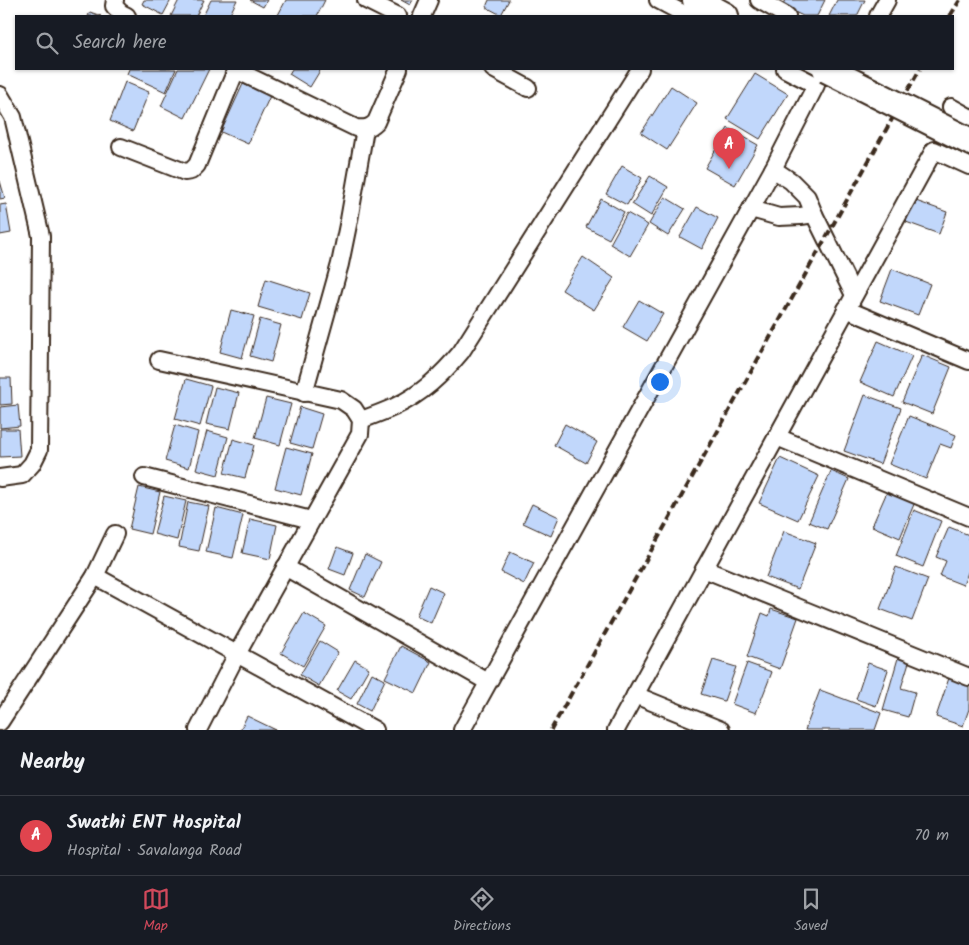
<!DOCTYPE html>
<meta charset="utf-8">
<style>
body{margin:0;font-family:Kalam,sans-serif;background:#20242c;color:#f1f3f6}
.you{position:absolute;left:659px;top:381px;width:18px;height:18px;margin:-12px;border:4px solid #fff;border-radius:50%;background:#1a73e8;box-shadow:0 0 0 8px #1a73e833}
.badge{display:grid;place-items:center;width:32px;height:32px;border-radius:50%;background:#d1495b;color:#fff;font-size:16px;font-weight:700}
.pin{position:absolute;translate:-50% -41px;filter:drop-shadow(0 1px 2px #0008)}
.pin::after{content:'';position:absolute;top:26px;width:18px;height:15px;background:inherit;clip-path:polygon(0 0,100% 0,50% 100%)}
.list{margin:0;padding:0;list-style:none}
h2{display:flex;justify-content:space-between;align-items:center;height:65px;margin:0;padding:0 20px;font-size:21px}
h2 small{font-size:16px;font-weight:400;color:#9ea1a6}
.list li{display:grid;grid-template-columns:32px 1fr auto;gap:15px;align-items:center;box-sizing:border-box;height:80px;padding:0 20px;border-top:1px solid #363941}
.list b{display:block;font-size:19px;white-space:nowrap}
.list p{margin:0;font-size:16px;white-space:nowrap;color:#9ea1a6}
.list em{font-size:16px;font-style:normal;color:#9ea1a6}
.icon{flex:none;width:28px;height:28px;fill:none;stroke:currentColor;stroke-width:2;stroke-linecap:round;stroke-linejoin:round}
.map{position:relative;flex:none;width:969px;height:730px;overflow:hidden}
.search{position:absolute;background:#171b24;box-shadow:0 1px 4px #0004;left:15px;right:15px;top:15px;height:55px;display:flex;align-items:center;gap:12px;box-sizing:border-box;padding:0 18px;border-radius:0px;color:#9ea1a6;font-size:19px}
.sheet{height:145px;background:#171b24}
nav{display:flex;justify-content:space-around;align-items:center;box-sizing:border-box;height:70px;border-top:1px solid #363941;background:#171b24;font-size:14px;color:#9ea1a6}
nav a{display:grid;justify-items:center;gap:2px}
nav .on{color:#d1495b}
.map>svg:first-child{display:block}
</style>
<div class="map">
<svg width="969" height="730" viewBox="0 0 969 730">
<rect width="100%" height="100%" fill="#fff"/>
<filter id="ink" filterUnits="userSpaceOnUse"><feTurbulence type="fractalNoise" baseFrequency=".02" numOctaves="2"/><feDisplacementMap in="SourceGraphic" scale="10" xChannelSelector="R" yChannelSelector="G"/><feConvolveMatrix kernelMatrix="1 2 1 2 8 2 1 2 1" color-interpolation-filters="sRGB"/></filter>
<g filter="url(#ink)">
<!-- building -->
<g fill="#c1d7fb" stroke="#3b2a1e">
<polygon points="144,0 171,0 163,15 142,4"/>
<polygon points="179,0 204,0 196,16 171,16"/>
<polygon points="211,0 237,0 229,16 203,16"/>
<polygon points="250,0 267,0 263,7"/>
<polygon points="286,0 325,0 317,16 281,16 278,15"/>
<polygon points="401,0 413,0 410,5"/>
<polygon points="489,0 509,0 501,15 486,7"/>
<polygon points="785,0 825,0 817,16 803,16 782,6"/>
<polygon points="837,0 865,0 857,16 829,16"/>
<polygon points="90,12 101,16 88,16"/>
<polygon points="129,69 176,69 166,92 127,74"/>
<polygon points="178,69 209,69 185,118 161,106"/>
<polygon points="292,69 321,69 310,87 289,74"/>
<polygon points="755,74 788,94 760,139 727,119"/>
<polygon points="125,82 149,92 133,131 110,121"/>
<polygon points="243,84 270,96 248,144 221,132"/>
<polygon points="671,86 697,103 667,150 641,133"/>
<polygon points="728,128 758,145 735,185 705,168"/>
<polygon points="622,166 642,178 627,205 606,194"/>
<polygon points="650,176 668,187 651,216 632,204"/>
<polygon points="0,181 5,198 0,199"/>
<polygon points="665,197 685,209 668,236 649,224"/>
<polygon points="601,199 624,212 609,239 586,227"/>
<polygon points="913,200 947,212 939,234 906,222"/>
<polygon points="6,204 11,233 0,235 0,205"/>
<polygon points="697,207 718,218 702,249 680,237"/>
<polygon points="627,213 648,225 630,256 610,244"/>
<polygon points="583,257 614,278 594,310 562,290"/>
<polygon points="892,269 930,284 918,315 880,301"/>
<polygon points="266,279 310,293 302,320 258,307"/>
<polygon points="639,300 663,314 647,341 623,327"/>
<polygon points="231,310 254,316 242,358 220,352"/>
<polygon points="260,319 281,325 271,362 250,356"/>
<polygon points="878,341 912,356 894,397 860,382"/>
<polygon points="922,355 951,367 932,414 902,402"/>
<polygon points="0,378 11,378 12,404 0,405"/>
<polygon points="186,379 211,386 200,426 175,419"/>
<polygon points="215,387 239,393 230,429 206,424"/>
<polygon points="865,395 901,408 880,464 844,451"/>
<polygon points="266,398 291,404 280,445 255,438"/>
<polygon points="18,405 20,426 0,428 0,407"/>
<polygon points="300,407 322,414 312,449 290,443"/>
<polygon points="909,416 956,435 951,448 940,444 926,479 889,464"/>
<polygon points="565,424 597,442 586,463 554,445"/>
<polygon points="175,425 198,432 189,468 165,461"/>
<polygon points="0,429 18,429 20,456 0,457"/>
<polygon points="207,431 228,437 218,475 196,469"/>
<polygon points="233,439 254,445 245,478 224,473"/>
<polygon points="286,447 312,454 301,495 275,488"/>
<polygon points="780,458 819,476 798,520 759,503"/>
<polygon points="831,471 849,479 827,529 809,522"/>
<polygon points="890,485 917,497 900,538 872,526"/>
<polygon points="139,487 160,492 150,534 129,529"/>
<polygon points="164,496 186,501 177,540 154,534"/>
<polygon points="188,502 209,506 199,551 179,547"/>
<polygon points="532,504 559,517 551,536 523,523"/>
<polygon points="216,508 243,515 233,558 206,552"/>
<polygon points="914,510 941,521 923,567 896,556"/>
<polygon points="250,519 277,525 270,559 242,553"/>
<polygon points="949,527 969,535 969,570 963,585 940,576 946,561 936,557"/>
<polygon points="784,531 816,543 798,589 766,577"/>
<polygon points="337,547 353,553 345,575 329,569"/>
<polygon points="510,552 534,563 524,584 501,572"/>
<polygon points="365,554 381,562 365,597 350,590"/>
<polygon points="896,567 928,579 912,621 880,609"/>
<polygon points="429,586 444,593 431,623 416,616"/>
<polygon points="771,609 798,618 780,669 747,657 762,613 769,616"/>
<polygon points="304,613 326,626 303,666 281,653"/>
<polygon points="320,641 338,652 319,686 300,675"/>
<polygon points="401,646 431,662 416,693 385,678"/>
<polygon points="898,658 909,662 901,688 915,692 908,717 883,710"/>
<polygon points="355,660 369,668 351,699 337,691"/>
<polygon points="713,660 736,667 724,701 701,694"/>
<polygon points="747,663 772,672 756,713 732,704"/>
<polygon points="868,663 888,670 876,706 856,699"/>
<polygon points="372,673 385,680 370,711 357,704"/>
<polygon points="949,678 969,684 969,709 963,726 936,717"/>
<polygon points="820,690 881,713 875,730 805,730"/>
<polygon points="247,716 276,730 240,730"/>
</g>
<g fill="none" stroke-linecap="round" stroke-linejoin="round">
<!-- street casing -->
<g stroke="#3b2a1e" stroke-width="20">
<g id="street">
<polyline points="115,0 114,6 121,13 127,16"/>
<polyline points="366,0 398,16"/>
<polyline points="658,0 688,16"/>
<polyline points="759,0 787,16"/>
<polyline points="422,16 429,0"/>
<polyline points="878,16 887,0"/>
<path d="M234 69 356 128C365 129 370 128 376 122L399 69"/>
<polyline points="493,69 528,88"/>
<polyline points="0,95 13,117 41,236 39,450 32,464 22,475 0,478"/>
<polyline points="951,107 969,117"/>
<polyline points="121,147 185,172 191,171 197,165 236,70"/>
<polyline points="773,169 791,181 807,197 814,214 854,295"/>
<polyline points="751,209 779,217 801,216 814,214"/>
<polyline points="846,309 969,361"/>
<polyline points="159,360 341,400 354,409 361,420 360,434 237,654 198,730"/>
<polyline points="304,393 340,264 349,220 365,129"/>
<path d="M361 420C372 416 383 412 394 407 422 394 442 375 461 352L640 69"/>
<polyline points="777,437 969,517"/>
<polyline points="144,477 311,520"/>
<polyline points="285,567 488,682"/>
<polyline points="704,569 969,677"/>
<polyline points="95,576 375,730"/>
<polyline points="635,695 721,730"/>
<polyline points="0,722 95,576 115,534"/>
<polyline points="462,730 773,169 816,85 785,69"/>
<polyline points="616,730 934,150 969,166"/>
</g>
</g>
<!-- primary casing -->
<g stroke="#3b2a1e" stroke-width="30">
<polyline id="primary" points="696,0 725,16"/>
</g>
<!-- street -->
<use href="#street" stroke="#fff" stroke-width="16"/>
<!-- primary -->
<use href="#primary" stroke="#fff" stroke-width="26"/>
<!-- rail -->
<g stroke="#3b2a1e" stroke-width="4" stroke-dasharray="8 4" stroke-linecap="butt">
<polyline points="950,16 960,0"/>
<polyline points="551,730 920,69"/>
</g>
<!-- primary-bridge casing -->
<g stroke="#3b2a1e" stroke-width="30" stroke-linecap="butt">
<polyline id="primary-bridge" points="826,69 969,141"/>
</g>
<!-- primary-bridge -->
<use href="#primary-bridge" stroke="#fff" stroke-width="26"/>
</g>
</g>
</svg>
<div class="you"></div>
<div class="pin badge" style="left:729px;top:169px;background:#e0444e">A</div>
<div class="search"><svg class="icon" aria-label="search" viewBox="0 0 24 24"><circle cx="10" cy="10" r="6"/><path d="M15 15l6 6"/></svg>Search here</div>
</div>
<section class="sheet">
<h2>Nearby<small></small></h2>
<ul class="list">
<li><span class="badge" style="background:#e0444e">A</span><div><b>Swathi ENT Hospital</b><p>Hospital · Savalanga Road</p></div><em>70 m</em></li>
</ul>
</section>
<nav>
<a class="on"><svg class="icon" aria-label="map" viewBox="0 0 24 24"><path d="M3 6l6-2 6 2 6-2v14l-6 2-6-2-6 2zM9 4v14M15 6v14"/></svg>Map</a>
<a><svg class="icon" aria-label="directions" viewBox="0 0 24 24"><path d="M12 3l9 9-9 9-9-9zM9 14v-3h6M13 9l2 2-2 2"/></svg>Directions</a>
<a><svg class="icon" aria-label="saved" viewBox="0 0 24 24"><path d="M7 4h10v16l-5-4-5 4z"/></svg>Saved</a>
</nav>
